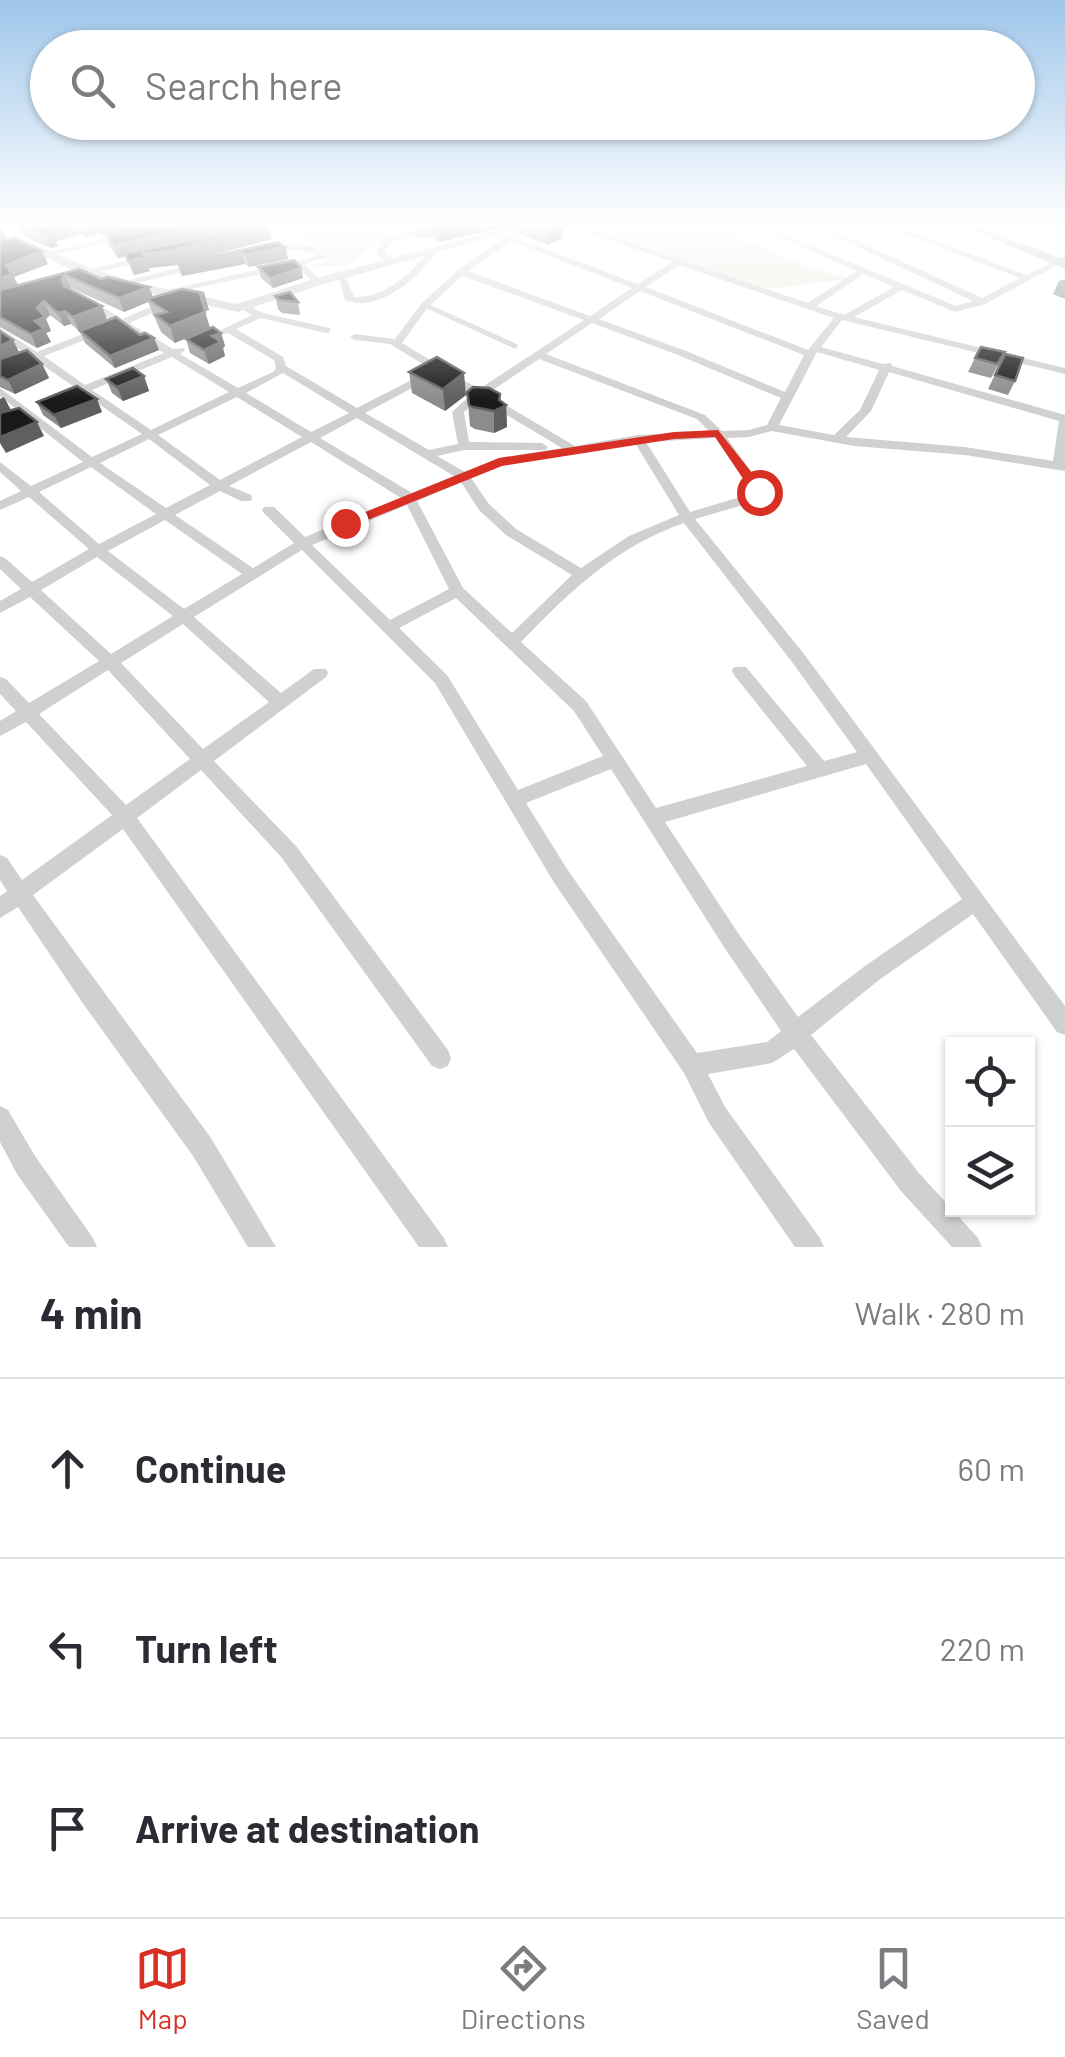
<!DOCTYPE html>
<meta charset="utf-8">
<style>
body{margin:0;font-family:Barlow,sans-serif;background:#f7f7f7;color:#2b2b33}
.controls{position:absolute;right:30px;bottom:30px;display:grid;overflow:hidden;border-radius:0px;box-shadow:0 2px 8px #0004}
.controls button{width:90px;height:90px;display:grid;place-items:center;padding:0;border:0;border-bottom:2px solid #e1e1e2;background:#fff;color:#2b2b33;font:50px sans-serif}
.stop{position:absolute;width:30px;height:30px;margin:-22px;border:8px solid #d93025;border-radius:50%;background:#fff}
.stop.end{background:#d93025;border-color:#fff;box-shadow:0 2px 10px #0008}
.list{margin:0;padding:0;list-style:none}
h2{display:flex;justify-content:space-between;align-items:center;height:130px;margin:0;padding:0 40px;font-size:42px}
h2 small{font-size:32px;font-weight:400;color:#7c7c81}
.list li{display:grid;grid-template-columns:65px 1fr auto;gap:30px;align-items:center;box-sizing:border-box;height:180px;padding:0 40px;border-top:2px solid #e1e1e2}
.list b{display:block;font-size:38px;white-space:nowrap}
.list em{font-size:32px;font-style:normal;color:#7c7c81}
.icon{flex:none;width:55px;height:55px;fill:none;stroke:currentColor;stroke-width:2;stroke-linecap:round;stroke-linejoin:round}
.map{position:relative;flex:none;width:1065px;height:1247px;overflow:hidden}
.search{position:absolute;background:#fff;box-shadow:0 2px 8px #0004;left:30px;right:30px;top:30px;height:110px;display:flex;align-items:center;gap:25px;box-sizing:border-box;padding:0 35px;border-radius:55px;color:#7c7c81;font-size:38px}
.sheet{height:670px;background:#fff}
nav{display:flex;justify-content:space-around;align-items:center;box-sizing:border-box;height:140px;border-top:2px solid #e1e1e2;background:#fff;font-size:28px;color:#7c7c81}
nav a{display:grid;justify-items:center;gap:5px}
nav .on{color:#d93025}
.map>svg:first-child{display:block}
</style>
<div class="map">
<svg width="1065" height="1247" viewBox="0 0 1065 1247">
<rect width="100%" height="100%" fill="#fff"/>
<!-- green -->
<g fill="#e6ecdf">
<polygon points="296,226 397,226 351,264 304,268 328,261"/>
<polygon points="582,226 710,226 804,266 850,279 765,289"/>
</g>
<g fill="none" stroke-linecap="round" stroke-linejoin="round">
<!-- service -->
<polyline stroke="#d0d0d0" stroke-width="5" points="425,305 515,346"/>
<!-- minor -->
<g fill="#d0d0d0" fill-rule="evenodd">
<polygon points="35,226 47,226 15,236 11,234"/>
<polygon points="425,226 436,226 389,243 385,252 395,260 395,264 389,264 376,253 382,239"/>
<path d="M570 226H581L808 303 857 271 753 226H763L956 306 973 301 817 228 824 226 982 298 1020 278 884 226H895L1027 275 1065 255V261L985 304 955 312 902 290 854 317 1065 368V374L842 320 821 347 883 364 891 363 892 366 1065 415V471L965 455 854 446 772 431 749 437 727 438 765 491 757 501 695 519 804 654 1065 1006V1035L1057 1032 973 914 879 980 811 1035 919 1173 978 1238 982 1247H952L901 1191 794 1049 772 1063 708 1074 725 1107 820 1238 824 1247H795L709 1123 684 1073 553 881 435 683 302 550 194 617 281 693 314 669H326L328 673 326 677 214 761 296 846 448 1050 451 1058 448 1066 440 1069 432 1066 282 858 201 770 137 818 444 1238 448 1247H419L123 829 33 895 211 1138 276 1247H248L193 1156 84 1005 18 907 0 918V896L7 891 0 880V855L7 858 22 880 112 815 26 722 0 736V721L16 711 0 694V677L6 679 29 703 99 661 30 597 0 613V601L21 589 0 569V556L5 558 32 582 89 549 29 497 0 510V501L21 491 0 472V462L31 486 83 462 0 396V388L92 457 142 434 83 393 71 398H63V394L76 388 35 360 0 373V366L28 355 0 336V328L37 352 95 329H103V333L44 356 85 385 164 353 82 302V298H88L122 319 165 301H171V305L129 323 173 349 184 348 185 350 180 354 238 388 273 372 276 368 274 360 228 333 224 334 219 331 252 315 242 309V305H248L263 313 330 328V332L326 333 261 318 236 329 283 357 286 366 357 408 423 374H431V378L365 413 429 450 458 444 452 412 472 394 390 344 355 340 350 337 355 334 395 339 422 303 458 270 504 238 499 235 503 233 638 284 672 262ZM511 241 632 288 590 316 468 271ZM679 265 834 318 808 350 646 287ZM864 274 894 287 844 315 816 306ZM462 276 584 320 479 389 402 343 428 307ZM640 291 804 355 785 392 686 351 599 319ZM592 323 678 355 781 398 767 425 749 430 722 431 705 415 546 354ZM817 352 879 370 860 410 834 435 779 425ZM172 357 229 392 151 430 92 390ZM539 359 697 419 710 432 638 435 575 446 487 394ZM889 372 1059 421 1053 461 965 447 846 437 871 411ZM283 373 349 413 311 432 246 393ZM237 397 302 437 220 480 158 435ZM480 399 562 448 499 458 465 472 437 456 464 450H546L548 447 542 443 469 442 464 412ZM357 418 454 476 412 493 320 438ZM716 438 752 490 747 495 690 512 646 442ZM149 439 210 485 166 508 100 463ZM311 442 401 498 305 537 274 507H264L262 510 264 513 294 543 253 568 175 515 220 491 241 501H251L252 498 251 495 229 486ZM635 443 679 515 629 536 581 568 516 529 489 504 471 478 502 465ZM91 467 156 514 99 544 39 492ZM461 482 479 510 506 535 572 575 512 633 463 588 417 501ZM407 505 449 589 390 620 312 545ZM165 520 242 574 184 609 108 551ZM684 523 792 662 857 752 824 761 746 667H734L732 671 734 675 807 766 656 808 586 701 521 642C569 592 617 546 684 523ZM97 557 173 616 111 654 41 590ZM456 598 574 711 603 756 518 790 447 675 399 628ZM183 624 269 702 203 749 121 663ZM108 670 190 759 126 805 39 714ZM866 764 962 899 865 966 798 1017 738 933 665 822ZM611 769 724 947 781 1031 767 1042 697 1053 567 869 526 803Z"/>
<polygon points="279,228 283,230 282,232 251,238 247,236"/>
<polygon points="126,234 130,236 129,238 47,256 43,253"/>
<path d="M297 244 314 248 326 257 305 264 320 280V284H314L295 263 316 256 314 254C297 246 279 255 264 250L275 246Z"/>
<path d="M430 249 437 251C419 277 379 314 345 300L338 273 345 275 354 297C384 298 413 273 430 249Z"/>
<polygon points="145,255 149,258 148,260 75,278 71,275"/>
<polygon points="197,263 200,264 200,268 123,286 118,283"/>
<polygon points="278,265 282,268 281,270 159,296 154,293"/>
<polygon points="0,1106 8,1110 35,1156 93,1238 97,1247 69,1247 17,1174 0,1142"/>
</g>
<!-- tertiary -->
<polygon fill="#d0d0d0" fill-rule="evenodd" points="514,226 530,226 321,285 238,312 131,289 82,274 21,247 0,251 0,245 26,241 90,268 138,283 237,304 313,279"/>
<!-- secondary -->
<polygon fill="#bdbdbd" fill-rule="evenodd" points="962,226 978,226 1065,260 1065,269"/>
</g>
<!-- wall -->
<g fill="#8c8c8c">
<polygon points="0,226 7,239 48,264 14,277 18,285 79,269 101,279 149,287 153,297 204,293 209,310 205,311 175,343 161,332 148,302 124,312 71,288 70,289 102,306 107,320 79,331 71,324 64,326 50,315 46,319 51,331 46,333 51,342 37,348 0,327"/>
<polygon points="9,226 272,226 269,226 272,239 186,262 278,242 285,247 288,259 249,267 245,264 182,276 178,265 149,268 150,271 134,275 126,256 118,258 109,246 106,236 102,236 100,233 85,237 80,234 56,241 58,246 50,248 25,237 21,227"/>
<polygon points="507,226 440,242 431,237 416,237 415,227"/>
<polygon points="517,226 563,226 563,238 547,245 518,233"/>
<polygon points="258,267 301,268 303,278 273,288 261,278"/>
<polygon points="1065,279 1065,299 1053,294 1059,281"/>
<polygon points="275,296 298,302 300,315 282,313 278,309"/>
<polygon points="80,331 140,335 154,338 159,350 115,368 85,343"/>
<polygon points="0,332 13,340 19,353 42,364 49,378 15,394 0,387"/>
<polygon points="221,333 225,346 223,348 225,356 209,364 190,353 186,339"/>
<polygon points="1005,352 991,378 968,372 975,358"/>
<polygon points="1005,354 1015,381 1008,395 988,389"/>
<polygon points="409,372 466,395 445,411 412,393"/>
<polygon points="144,376 149,391 123,401 112,393 106,379"/>
<polygon points="467,392 501,402 506,405 507,427 494,433 475,429 470,426"/>
<polygon points="37,402 102,412 61,428 43,415"/>
</g>
<!-- shaded-wall -->
<g fill="#5f5f5f">
<polygon points="61,226 77,226 80,234 56,241 58,246 50,248 45,235 48,230"/>
<polygon points="81,226 97,226 100,233 85,237"/>
<polygon points="98,226 151,226 102,236"/>
<polygon points="209,226 272,226 269,226 272,239 183,263 242,252 245,264 182,276 178,265 149,268 150,271 134,275 128,261 143,253 246,231 118,258 114,245"/>
<polygon points="462,226 507,226 440,242 439,231"/>
<polygon points="547,226 563,226 563,238 547,245"/>
<polygon points="0,227 7,239 0,242"/>
<polygon points="285,247 288,259 249,267 246,255"/>
<polygon points="42,251 48,264 14,277 19,287 0,294 0,278 6,265"/>
<polygon points="301,268 303,278 273,288 270,278"/>
<polygon points="65,275 71,288 67,292 69,299 62,279"/>
<polygon points="149,287 154,300 147,299 148,302 124,312 119,298"/>
<polygon points="204,293 209,310 205,311 210,328 175,343 170,326 200,294"/>
<polygon points="44,301 50,315 46,319 51,331 46,333 51,342 37,348 31,334 37,308"/>
<polygon points="102,306 107,320 79,331 73,317"/>
<polygon points="65,311 71,324 64,326 58,313"/>
<polygon points="221,333 225,346 223,348 225,356 209,364 204,350 212,336"/>
<polygon points="154,338 159,350 115,368 110,356"/>
<polygon points="13,340 20,354 0,363 0,346"/>
<polygon points="42,364 49,378 15,394 8,380"/>
<polygon points="464,373 466,395 445,411 443,389"/>
<polygon points="144,376 149,391 123,401 117,387"/>
<polygon points="500,394 501,408 506,405 507,427 494,433 494,411"/>
<polygon points="4,397 12,412 0,417 0,399"/>
<polygon points="97,399 102,412 61,428 54,415"/>
<polygon points="37,422 44,436 6,453 0,443 0,437"/>
</g>
<!-- building -->
<g fill="#1a1a1a" stroke="#5f5f5f" stroke-width="2.5">
<polygon points="22,226 61,226 48,230 53,233 45,235"/>
<polygon points="140,226 209,226 114,245 105,233"/>
<polygon points="267,226 170,251 143,253 145,257 128,261 125,253"/>
<polygon points="418,226 462,226 439,231 430,226 415,227"/>
<polygon points="15,238 42,251 6,265 12,274 0,278 0,240"/>
<polygon points="278,242 285,247 246,255 242,252 178,264"/>
<polygon points="294,260 301,268 270,278 258,267"/>
<polygon points="79,269 101,279 108,277 149,287 119,298 65,275 62,279 64,286 102,306 73,317 65,311 58,313 44,301 37,308 45,317 35,321 44,329 31,334 0,317 0,290"/>
<polygon points="182,289 204,293 200,294 205,312 170,326 155,315 167,312 147,299"/>
<polygon points="290,292 298,302 279,300 275,296"/>
<polygon points="116,317 140,335 145,333 154,338 110,356 80,331"/>
<polygon points="213,327 221,333 212,336 221,342 204,350 186,339"/>
<polygon points="0,331 13,340 0,346"/>
<polygon points="981,347 1005,352 997,364 975,358"/>
<polygon points="27,350 42,364 8,380 0,376 0,359"/>
<polygon points="1005,354 1023,358 1015,381 995,375"/>
<polygon points="437,357 464,373 443,389 409,372"/>
<polygon points="133,368 144,376 117,387 106,379"/>
<polygon points="77,386 97,399 54,415 37,402"/>
<polygon points="473,387 489,388 500,394 499,400 506,405 494,411 473,407 469,405 467,392"/>
<polygon points="19,408 37,422 0,437 0,413"/>
</g>
<!-- sky -->
<linearGradient id="sky" x2="0" y2="1"><stop stop-color="#9ec6ea"/><stop offset="0.56" stop-color="#fff"/><stop offset="1" stop-color="#fff" stop-opacity="0"/></linearGradient>
<rect width="1065" height="400" fill="url(#sky)"/>
<!-- route -->
<polygon fill="#d93025" points="718,430 764,488 764,495 754,495 715,437 674,439 502,466 350,527 338,523 499,458 674,432"/>
</svg>
<div class="controls">
<button><svg class="icon" aria-label="locate" viewBox="0 0 24 24"><circle cx="12" cy="12" r="6"/><path d="M12 2v4M12 18v4M2 12h4M18 12h4"/></svg></button>
<button><svg class="icon" aria-label="layers" viewBox="0 0 24 24"><path d="M12 4l9 5-9 5-9-5zM3 14l9 5 9-5"/></svg></button>
</div>
<div class="stop" style="left:759px;top:492px"></div>
<div class="stop end" style="left:345px;top:523px"></div>
<div class="search"><svg class="icon" aria-label="search" viewBox="0 0 24 24"><circle cx="10" cy="10" r="6"/><path d="M15 15l6 6"/></svg>Search here</div>
</div>
<section class="sheet">
<h2>4 min<small>Walk · 280 m</small></h2>
<ul class="list">
<li><svg class="icon" aria-label="ahead" viewBox="0 0 24 24"><path d="M12 20V5M6 11l6-6 6 6"/></svg><div><b>Continue</b></div><em>60 m</em></li>
<li><svg class="icon" aria-label="left" viewBox="0 0 24 24"><path d="M17 20v-9H6M10 6l-5 5 5 5"/></svg><div><b>Turn left</b></div><em>220 m</em></li>
<li><svg class="icon" aria-label="arrive" viewBox="0 0 24 24"><path d="M6 21V4h12l-3 4 3 4H6"/></svg><div><b>Arrive at destination</b></div></li>
</ul>
</section>
<nav>
<a class="on"><svg class="icon" aria-label="map" viewBox="0 0 24 24"><path d="M3 6l6-2 6 2 6-2v14l-6 2-6-2-6 2zM9 4v14M15 6v14"/></svg>Map</a>
<a><svg class="icon" aria-label="directions" viewBox="0 0 24 24"><path d="M12 3l9 9-9 9-9-9zM9 14v-3h6M13 9l2 2-2 2"/></svg>Directions</a>
<a><svg class="icon" aria-label="saved" viewBox="0 0 24 24"><path d="M7 4h10v16l-5-4-5 4z"/></svg>Saved</a>
</nav>
